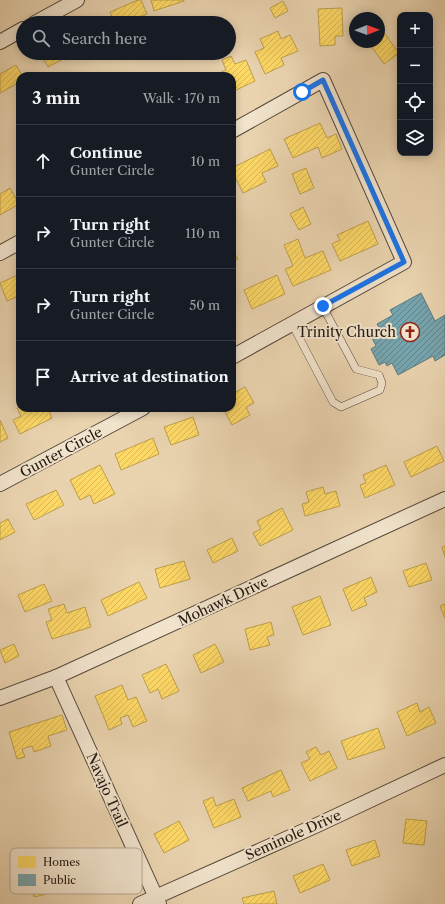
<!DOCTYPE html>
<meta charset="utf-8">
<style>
body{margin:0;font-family:"Libre Caslon Text",serif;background:#20242c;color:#f1f3f6}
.controls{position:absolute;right:12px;top:12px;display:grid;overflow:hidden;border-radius:8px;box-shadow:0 2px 10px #0003}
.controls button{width:36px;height:36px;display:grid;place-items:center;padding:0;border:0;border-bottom:1px solid #363941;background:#171b24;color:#f1f3f6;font:20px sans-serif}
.compass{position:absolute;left:349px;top:12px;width:36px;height:36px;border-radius:50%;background:#171b24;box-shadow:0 2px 10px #0003;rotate:89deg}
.stop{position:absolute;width:12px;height:12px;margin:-9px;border:3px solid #1a73e8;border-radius:50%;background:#fff}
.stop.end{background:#1a73e8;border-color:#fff;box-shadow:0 1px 4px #0008}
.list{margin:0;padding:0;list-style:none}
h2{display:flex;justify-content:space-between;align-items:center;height:52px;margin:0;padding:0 16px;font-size:17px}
h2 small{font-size:13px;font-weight:400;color:#9ea1a6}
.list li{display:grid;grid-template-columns:26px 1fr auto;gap:12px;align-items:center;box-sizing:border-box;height:72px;padding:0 16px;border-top:1px solid #363941}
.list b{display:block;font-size:15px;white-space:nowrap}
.list p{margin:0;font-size:13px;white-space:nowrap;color:#9ea1a6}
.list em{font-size:13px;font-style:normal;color:#9ea1a6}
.icon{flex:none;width:22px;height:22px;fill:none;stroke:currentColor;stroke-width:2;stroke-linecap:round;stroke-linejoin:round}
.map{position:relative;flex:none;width:445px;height:904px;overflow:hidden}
.search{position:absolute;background:#171b24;box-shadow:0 2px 10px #0003;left:16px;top:16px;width:220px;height:44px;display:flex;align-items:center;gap:10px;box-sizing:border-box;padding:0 14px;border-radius:22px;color:#9ea1a6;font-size:15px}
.panel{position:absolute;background:#171b24;box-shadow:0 2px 10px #0003;left:16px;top:72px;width:220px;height:340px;border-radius:12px}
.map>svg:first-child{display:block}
</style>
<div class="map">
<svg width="445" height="904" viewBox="0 0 445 904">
<defs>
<pattern id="homes-hatch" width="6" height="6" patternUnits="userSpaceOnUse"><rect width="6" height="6" fill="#ffd966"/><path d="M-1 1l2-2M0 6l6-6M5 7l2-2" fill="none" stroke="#daba57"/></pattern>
<pattern id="public-hatch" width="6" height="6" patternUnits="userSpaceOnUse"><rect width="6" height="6" fill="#76a5af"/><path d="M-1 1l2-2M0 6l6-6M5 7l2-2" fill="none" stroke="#60858d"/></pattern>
</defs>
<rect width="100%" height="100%" fill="#ead4b0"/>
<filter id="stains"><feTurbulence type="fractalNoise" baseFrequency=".005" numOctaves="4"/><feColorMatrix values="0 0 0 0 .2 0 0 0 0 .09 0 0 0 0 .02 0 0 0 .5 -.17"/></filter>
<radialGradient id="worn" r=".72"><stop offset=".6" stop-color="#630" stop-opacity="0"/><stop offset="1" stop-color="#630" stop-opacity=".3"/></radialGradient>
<!-- homes -->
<g fill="url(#homes-hatch)" stroke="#bd9f4c">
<polygon points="138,0 141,0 147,14 126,23 114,23 110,12"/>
<polygon points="151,0 184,0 184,1 154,11"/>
<polygon points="283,1 288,11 275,18 270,8"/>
<polygon points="342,8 343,36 335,36 335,45 320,46 318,9"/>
<polygon points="105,17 107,23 91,23"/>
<polygon points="379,26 399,53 384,64 368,42 379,42"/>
<polygon points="278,31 281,39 290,35 298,51 281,58 284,65 265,74 255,52 264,48 260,39"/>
<polygon points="40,53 71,53 72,54 48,67"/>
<polygon points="231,56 235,64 246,60 255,81 232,92 232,76 213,76 226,70 222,60"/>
<polygon points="16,65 22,76 20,76 20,82 0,93 0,74"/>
<polygon points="320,123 327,138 336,134 342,149 322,158 318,147 293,158 284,139"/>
<polygon points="270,149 278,166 262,173 266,182 243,193 232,171 232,168"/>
<polygon points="306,168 314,188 300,194 292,174"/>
<polygon points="10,188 19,204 0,215 0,194"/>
<polygon points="303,207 311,224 299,230 290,214"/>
<polygon points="368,221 378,244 340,261 332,244 340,240 337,235"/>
<polygon points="298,239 305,258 323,251 331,270 293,286 285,269 293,266 284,245"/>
<polygon points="232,249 238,259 232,262"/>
<polygon points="20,274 20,301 19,302 16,297 7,301 0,283"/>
<polygon points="277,275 285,294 252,309 244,290"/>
<polygon points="245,387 254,403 246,407 250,415 232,425 223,408 232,408 232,394"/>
<polygon points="20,407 28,408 29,410 34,408 48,408 52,418 20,434 13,420 21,416 17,408"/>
<polygon points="193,417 199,435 171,445 164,427"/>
<polygon points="0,420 8,438 0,442"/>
<polygon points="153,438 159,454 121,470 115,454"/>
<polygon points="437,446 444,461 411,477 404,462"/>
<polygon points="100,465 115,494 94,504 90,495 80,500 70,480"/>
<polygon points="386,465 395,485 365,498 360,485 366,483 363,475"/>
<polygon points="323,487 325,494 336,491 340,506 305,516 302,504 309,502 306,492"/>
<polygon points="56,490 64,505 34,520 26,504"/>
<polygon points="282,508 293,530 260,546 253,533 261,529 257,521"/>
<polygon points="8,519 15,532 0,540 0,523"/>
<polygon points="232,538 238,551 213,563 207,550"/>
<polygon points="445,546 445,557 442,547"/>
<polygon points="184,561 190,579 160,588 155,569"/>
<polygon points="426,563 432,580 409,587 403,571"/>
<polygon points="371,577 377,592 364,598 367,605 352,611 343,589"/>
<polygon points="139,582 147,598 108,616 101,600"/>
<polygon points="44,584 52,601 25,612 18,595"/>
<polygon points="320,596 331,625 303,635 292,607"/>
<polygon points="64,604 67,613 85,607 91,627 52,639 46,622 52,620 48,609"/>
<polygon points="445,604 445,618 440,606"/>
<polygon points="271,622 274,635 267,637 270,645 250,650 245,629"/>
<polygon points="14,644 19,656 5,663 0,650"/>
<polygon points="215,644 224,662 201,673 193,655"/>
<polygon points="166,664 179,691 162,699 158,689 150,693 142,675"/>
<polygon points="122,685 128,700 136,697 147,721 133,727 128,715 120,718 122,724 109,730 95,696"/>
<polygon points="417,703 420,712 429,707 436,723 407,736 397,712"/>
<polygon points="62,715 67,730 48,736 51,746 34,752 32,746 22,749 25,757 17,759 9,732"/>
<polygon points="378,728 385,748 348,760 341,741"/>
<polygon points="316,747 321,755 329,751 337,768 310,781 301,763 310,759 306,752"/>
<polygon points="281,770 290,790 273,797 271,791 248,801 242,788"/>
<polygon points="213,797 216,806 234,799 241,817 214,828 203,801"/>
<polygon points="406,819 427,821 424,845 403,843"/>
<polygon points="179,821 189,840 164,853 154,834"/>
<polygon points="375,840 380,856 352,866 346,850"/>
<polygon points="323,864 330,880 300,893 293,876"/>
<polygon points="46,867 48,874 58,872 63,890 34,897 28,872"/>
<polygon points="274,891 277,904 244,904 242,898"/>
</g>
<!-- public -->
<polygon fill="url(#public-hatch)" stroke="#5d7b7f" points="421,293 435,321 445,315 445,355 435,361 433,356 398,375 392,363 387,366 385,362 379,365 371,349 376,346 370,334 380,329 377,324 393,315 390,310"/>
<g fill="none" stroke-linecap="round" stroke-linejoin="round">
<!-- service casing -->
<g stroke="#544738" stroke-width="8">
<polyline id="service" points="292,324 333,402 341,407 380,390 382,383 379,375 356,369 323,307"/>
</g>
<!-- minor casing -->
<g stroke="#544738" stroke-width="16">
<g id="minor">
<polyline points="35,23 77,0"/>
<polyline points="0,42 23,29"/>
<polyline points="232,131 323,80 404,262 232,357"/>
<polyline points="0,253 20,242"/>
<polyline points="0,484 143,408"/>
<polyline points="56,677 159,904"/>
<polyline points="0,698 56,677 445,499"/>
<polyline points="140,904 315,826 445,765"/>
</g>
</g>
<!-- service -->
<use href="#service" stroke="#f1e3cc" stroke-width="7"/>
<!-- minor -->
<use href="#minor" stroke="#f1e3cc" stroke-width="14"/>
</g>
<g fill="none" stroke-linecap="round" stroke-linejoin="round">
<!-- route -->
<polyline stroke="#1a73e8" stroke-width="5" points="302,92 323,80 404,262 323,306"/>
</g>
<!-- icons -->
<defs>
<g id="church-ring" transform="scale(1)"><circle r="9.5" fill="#f1e3cc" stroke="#8f2418" stroke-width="1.5"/><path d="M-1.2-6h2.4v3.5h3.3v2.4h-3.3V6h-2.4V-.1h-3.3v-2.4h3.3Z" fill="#8f2418"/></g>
</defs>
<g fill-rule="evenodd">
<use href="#church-ring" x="410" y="332"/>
</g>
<g text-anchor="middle" stroke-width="4" stroke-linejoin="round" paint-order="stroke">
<!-- poi labels -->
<g font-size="14" fill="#221810" stroke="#f1e3cc" text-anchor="end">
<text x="396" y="337">Trinity Church</text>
</g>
<!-- street labels -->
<g font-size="14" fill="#221810" stroke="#f1e3cc">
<text transform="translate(61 452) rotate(-28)" y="5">Gunter Circle</text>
<text transform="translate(223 601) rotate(-25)" y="5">Mohawk Drive</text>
<text transform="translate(107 790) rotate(66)" y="5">Navajo Trail</text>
<text transform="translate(293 835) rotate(-24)" y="5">Seminole Drive</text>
</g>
</g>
<!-- legend -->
<rect x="10" y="848" width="132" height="46" rx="6" fill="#f1e3cc" stroke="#b3a694" stroke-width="1"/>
<rect x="18" y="856" width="18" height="12" fill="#ffd966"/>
<rect x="18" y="874" width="18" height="12" fill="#76a5af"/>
<g font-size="11" fill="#221810">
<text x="43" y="866">Homes</text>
<text x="43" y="884">Public</text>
</g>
<rect width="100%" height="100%" filter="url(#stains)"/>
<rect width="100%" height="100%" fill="url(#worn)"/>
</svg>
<div class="controls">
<button>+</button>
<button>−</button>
<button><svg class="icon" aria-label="locate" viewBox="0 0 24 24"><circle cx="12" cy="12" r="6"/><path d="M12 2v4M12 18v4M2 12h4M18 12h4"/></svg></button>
<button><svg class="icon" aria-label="layers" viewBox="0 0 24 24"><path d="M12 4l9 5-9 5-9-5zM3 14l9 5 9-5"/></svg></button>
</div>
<svg class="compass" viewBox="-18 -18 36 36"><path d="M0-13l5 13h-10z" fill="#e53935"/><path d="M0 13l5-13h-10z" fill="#9ea1a6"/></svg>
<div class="stop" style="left:302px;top:92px"></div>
<div class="stop end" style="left:323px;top:306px"></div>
<div class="search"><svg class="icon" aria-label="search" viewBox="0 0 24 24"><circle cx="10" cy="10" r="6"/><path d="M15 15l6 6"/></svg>Search here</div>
<section class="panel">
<h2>3 min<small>Walk · 170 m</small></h2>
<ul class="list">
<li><svg class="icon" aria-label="ahead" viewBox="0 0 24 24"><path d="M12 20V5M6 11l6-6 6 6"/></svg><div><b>Continue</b><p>Gunter Circle</p></div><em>10 m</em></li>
<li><svg class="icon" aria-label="right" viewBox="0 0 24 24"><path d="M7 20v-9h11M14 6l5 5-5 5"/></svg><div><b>Turn right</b><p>Gunter Circle</p></div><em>110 m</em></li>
<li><svg class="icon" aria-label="right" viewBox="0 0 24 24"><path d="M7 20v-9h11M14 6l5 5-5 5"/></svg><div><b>Turn right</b><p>Gunter Circle</p></div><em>50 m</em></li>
<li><svg class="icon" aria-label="arrive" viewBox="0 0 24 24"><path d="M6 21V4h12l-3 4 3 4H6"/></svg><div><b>Arrive at destination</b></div></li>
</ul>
</section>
</div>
